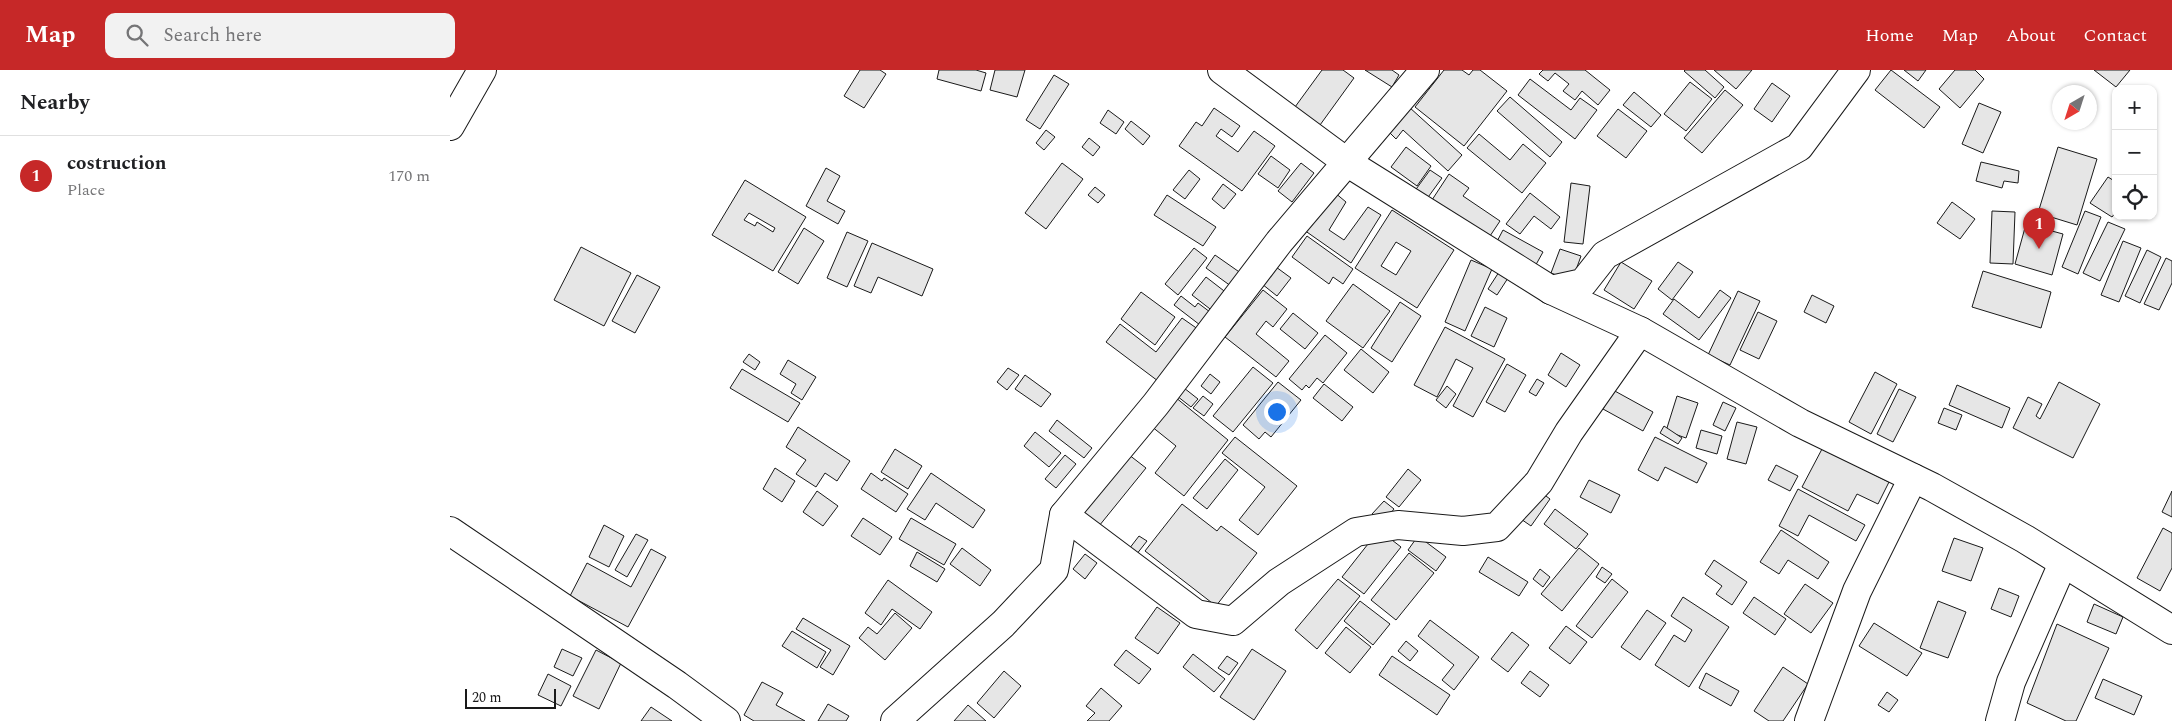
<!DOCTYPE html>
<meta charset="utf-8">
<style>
body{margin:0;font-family:Spectral,serif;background:#f2f2f2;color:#202124}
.controls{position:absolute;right:15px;top:15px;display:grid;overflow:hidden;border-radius:10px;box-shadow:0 1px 4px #0004}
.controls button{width:45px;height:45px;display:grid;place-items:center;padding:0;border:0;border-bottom:1px solid #e0e0e0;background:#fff;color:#202124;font:25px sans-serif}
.compass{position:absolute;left:1602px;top:15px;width:45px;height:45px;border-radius:50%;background:#fff;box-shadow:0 1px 4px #0004;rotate:219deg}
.scale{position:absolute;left:15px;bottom:12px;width:91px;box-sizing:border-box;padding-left:5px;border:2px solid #1a1a1a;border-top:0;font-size:14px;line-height:18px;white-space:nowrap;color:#1a1a1a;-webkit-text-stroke:4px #fff;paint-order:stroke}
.you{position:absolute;left:826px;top:341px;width:18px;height:18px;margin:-12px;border:4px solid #fff;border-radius:50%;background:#1a73e8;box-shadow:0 0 0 8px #1a73e833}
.badge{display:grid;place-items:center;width:32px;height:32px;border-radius:50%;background:#c62828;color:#fff;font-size:16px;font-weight:700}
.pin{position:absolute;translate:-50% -41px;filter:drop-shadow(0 1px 2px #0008)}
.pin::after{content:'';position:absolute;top:26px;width:18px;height:15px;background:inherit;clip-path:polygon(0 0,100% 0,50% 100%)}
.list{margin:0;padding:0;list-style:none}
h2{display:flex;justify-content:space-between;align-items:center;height:65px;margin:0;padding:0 20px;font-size:21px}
h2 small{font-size:16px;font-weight:400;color:#757577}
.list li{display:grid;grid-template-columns:32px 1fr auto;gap:15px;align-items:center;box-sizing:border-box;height:80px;padding:0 20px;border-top:1px solid #e0e0e0}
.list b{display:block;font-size:19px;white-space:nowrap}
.list p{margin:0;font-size:16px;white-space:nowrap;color:#757577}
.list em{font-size:16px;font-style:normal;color:#757577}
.icon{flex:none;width:28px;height:28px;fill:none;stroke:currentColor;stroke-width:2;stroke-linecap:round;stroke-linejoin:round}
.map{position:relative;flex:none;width:1722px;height:651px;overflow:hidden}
header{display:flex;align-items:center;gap:30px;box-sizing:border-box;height:70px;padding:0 25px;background:#c62828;color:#fff}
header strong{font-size:24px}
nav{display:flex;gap:28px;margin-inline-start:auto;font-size:18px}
.search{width:350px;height:45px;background:#f2f2f2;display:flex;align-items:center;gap:12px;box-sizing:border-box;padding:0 18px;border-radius:10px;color:#757577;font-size:19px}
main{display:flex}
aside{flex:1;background:#fff}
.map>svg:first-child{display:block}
</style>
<header>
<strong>Map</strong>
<div class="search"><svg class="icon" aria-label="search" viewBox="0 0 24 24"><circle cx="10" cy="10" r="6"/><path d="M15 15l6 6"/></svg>Search here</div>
<nav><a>Home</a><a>Map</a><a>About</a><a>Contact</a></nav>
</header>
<main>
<aside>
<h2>Nearby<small></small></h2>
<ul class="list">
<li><span class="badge">1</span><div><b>costruction</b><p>Place</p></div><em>170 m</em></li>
</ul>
</aside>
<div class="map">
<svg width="1722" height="651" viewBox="0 0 1722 651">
<rect width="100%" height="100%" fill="#fff"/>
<!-- building -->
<g fill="#e6e6e6" stroke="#1a1a1a" fill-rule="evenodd">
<polygon points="410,0 430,0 436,4 414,38 394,26"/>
<polygon points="489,0 526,0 536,3 531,21 487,9"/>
<polygon points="545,0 575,0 567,27 540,20"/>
<polygon points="872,0 893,0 904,8 870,55 845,37"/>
<polygon points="915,0 942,0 949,5 942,17"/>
<polygon points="994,0 1012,0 1019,5 1023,0 1030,0 1057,21 1014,76 965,37"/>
<polygon points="1093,0 1135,0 1160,20 1148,35 1132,21 1125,30 1113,21 1119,14 1105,3 1098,11 1089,4"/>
<polygon points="1235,0 1255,0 1274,17 1265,28 1234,1"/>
<polygon points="1264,0 1302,0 1286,19"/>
<polygon points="1441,0 1490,37 1474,58 1425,20"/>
<polygon points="1454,0 1476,0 1468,11"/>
<polygon points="1505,0 1525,0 1534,9 1510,38 1489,19"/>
<polygon points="1644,0 1680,0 1666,17"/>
<polygon points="604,5 619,14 590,59 576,50"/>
<polygon points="1080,9 1121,40 1130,28 1147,40 1125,69 1068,25"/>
<polygon points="1240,12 1262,29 1236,61 1214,44"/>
<polygon points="1322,13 1340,26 1322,52 1304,39"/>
<polygon points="1275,20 1293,35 1252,83 1234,68"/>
<polygon points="1184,22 1211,45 1201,57 1173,35"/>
<polygon points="1060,27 1112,72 1100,87 1047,41"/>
<polygon points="1529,33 1551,42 1533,83 1512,74"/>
<polygon points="959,37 1012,85 998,101 953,60 946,69 938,61"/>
<polygon points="764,38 790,56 782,67 771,59 766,66 788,82 804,61 825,76 792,121 729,76 746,52 752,56"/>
<polygon points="1168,39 1197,61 1176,88 1147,66"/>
<polygon points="658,40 674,52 666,64 650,53"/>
<polygon points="681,51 700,66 693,75 675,59"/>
<polygon points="596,60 605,67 594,80 586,73"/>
<polygon points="1029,64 1060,90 1073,74 1096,93 1072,123 1017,78"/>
<polygon points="639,68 650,77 643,86 632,77"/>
<polygon points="956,77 981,96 967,116 941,97"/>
<polygon points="1608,77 1647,89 1627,155 1588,143"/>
<polygon points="821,86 840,100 828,118 808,104"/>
<polygon points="1531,92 1569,101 1568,113 1554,111 1552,118 1526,111"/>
<polygon points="612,93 633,109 596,159 575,143"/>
<polygon points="851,93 864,103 842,132 828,121"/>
<polygon points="376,98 390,106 377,131 395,141 388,154 356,136"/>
<polygon points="739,100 750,109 735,129 723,120"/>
<polygon points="980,100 992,108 976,130 964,122"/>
<polygon points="999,104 1019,118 1013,126 1050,151 1036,172 980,133"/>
<polygon points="1658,107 1666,112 1666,142 1662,147 1640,133"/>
<path d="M295 110 356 147 323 201 262 165ZM299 143 325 158 323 162 307 152 305 156 294 150Z"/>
<polygon points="1121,113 1140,116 1133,174 1114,172"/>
<polygon points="773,114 786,124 774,139 762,129"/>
<polygon points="645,117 655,125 648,133 638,125"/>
<polygon points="884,122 896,132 879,160 894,170 918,137 931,145 901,193 854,160"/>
<polygon points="1080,123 1110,147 1101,159 1084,146 1070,164 1056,154"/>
<polygon points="717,125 766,157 753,176 704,145"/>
<polygon points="1502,132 1525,149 1510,169 1487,153"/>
<path d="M942 140 1004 180 967 238 905 198ZM946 172 961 181 946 205 931 196Z"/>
<polygon points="1542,141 1565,142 1563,194 1540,193"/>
<polygon points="1635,141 1651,147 1628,204 1612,197"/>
<polygon points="1658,152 1675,159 1650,211 1633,203"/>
<polygon points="1576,154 1613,164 1602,205 1565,194"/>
<polygon points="354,158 374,171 348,214 328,202"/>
<polygon points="1053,160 1093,182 1083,200 1043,179"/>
<polygon points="397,162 418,171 397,217 377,208"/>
<polygon points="857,166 903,199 893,214 883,207 879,214 842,187"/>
<polygon points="1673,171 1691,178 1669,232 1651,225"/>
<polygon points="422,173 483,199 472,226 428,207 421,223 404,216"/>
<polygon points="131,177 181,203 154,256 104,230"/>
<polygon points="744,178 757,188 728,225 715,214"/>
<polygon points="1110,179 1131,186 1122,211 1101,203"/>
<polygon points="1697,180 1711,187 1690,233 1675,226"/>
<polygon points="765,185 795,206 785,219 756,198"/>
<polygon points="1716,188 1722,191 1722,213 1709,240 1694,234"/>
<polygon points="1021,190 1042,199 1015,261 995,252"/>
<polygon points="1171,192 1202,211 1184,239 1154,220"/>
<polygon points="1228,192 1243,202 1222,230 1208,219"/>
<polygon points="826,197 841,208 827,226 812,214"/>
<polygon points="1533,201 1601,222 1591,258 1522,237"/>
<polygon points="1049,202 1058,208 1047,225 1038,219"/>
<polygon points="187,205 210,217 185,263 162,251"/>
<polygon points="756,207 778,224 764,242 742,225"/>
<polygon points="903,214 940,241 913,278 876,251"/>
<polygon points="813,220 837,239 823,257 816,251 806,264 839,291 826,307 775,267"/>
<polygon points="1270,220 1281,228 1249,270 1213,244 1224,229 1249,248"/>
<polygon points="1288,221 1310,231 1280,295 1258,285"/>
<polygon points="691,222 725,247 705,275 671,249"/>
<polygon points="1362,225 1384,236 1376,253 1354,242"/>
<polygon points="731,226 745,237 748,233 760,242 750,255 724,235"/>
<polygon points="950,232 971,246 942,292 921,278"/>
<polygon points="1035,237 1057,248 1044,277 1021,266"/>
<polygon points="1308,242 1327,251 1309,289 1290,280"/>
<polygon points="843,243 868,263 855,279 830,259"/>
<polygon points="732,248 752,262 712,314 656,272 670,254 706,282"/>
<polygon points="995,257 1055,289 1023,347 1003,336 1023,298 1006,289 987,327 964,315"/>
<polygon points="875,265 897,283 873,313 867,308 859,318 856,315 852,320 839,309"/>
<polygon points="911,279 939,302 923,323 894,300"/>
<polygon points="1111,283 1130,295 1116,317 1098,305"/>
<polygon points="299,284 310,292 305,300 293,292"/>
<polygon points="338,290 366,307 352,330 341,323 346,314 330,304"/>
<polygon points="1057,294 1076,305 1055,342 1036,332"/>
<polygon points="803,297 823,313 783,362 763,346"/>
<polygon points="558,298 569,305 557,320 547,312"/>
<polygon points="292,299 350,333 338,352 280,318"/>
<polygon points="1425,302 1447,314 1421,364 1399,352"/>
<polygon points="760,304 770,312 761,324 751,316"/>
<polygon points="575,305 601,324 591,337 565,319"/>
<polygon points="1087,309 1094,313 1086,326 1079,322"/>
<polygon points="828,312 851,330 821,367 815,362 809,369 793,355"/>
<polygon points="1609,312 1650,334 1623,388 1563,358 1578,327 1592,334 1586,346 1590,349"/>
<polygon points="874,314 903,337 892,351 863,328"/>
<polygon points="1507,315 1560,338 1552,358 1499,335"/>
<polygon points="997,316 1006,324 996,338 986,330"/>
<polygon points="734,318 748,329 741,337 727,326"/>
<polygon points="1449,319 1466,327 1443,372 1427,364"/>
<polygon points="1163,320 1203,342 1193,361 1153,339"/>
<polygon points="753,326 763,334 754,346 743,338"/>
<polygon points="1227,326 1248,333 1236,368 1216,361"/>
<polygon points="725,327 778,370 734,426 705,403 726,376 701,356"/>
<polygon points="1273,332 1286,338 1275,361 1263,355"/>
<polygon points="1494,338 1512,345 1506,360 1488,353"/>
<polygon points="607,350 642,378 634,388 599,361"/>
<polygon points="1287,352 1307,357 1296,394 1277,389"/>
<polygon points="1214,356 1232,368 1228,374 1210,363"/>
<polygon points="348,357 400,391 387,411 375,403 366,417 346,404 356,390 336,377"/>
<polygon points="1251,360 1272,366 1267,384 1246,378"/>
<polygon points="585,362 611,383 599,397 574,376"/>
<polygon points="785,367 847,416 808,465 789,450 815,417 772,383"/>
<polygon points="1205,367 1257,393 1247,413 1215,397 1208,411 1188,400"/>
<polygon points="445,379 472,396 458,419 431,402"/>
<polygon points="1372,379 1439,412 1428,434 1407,424 1398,441 1352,417"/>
<polygon points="674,381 696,398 649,456 628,438"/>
<polygon points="615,385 626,394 606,418 595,409"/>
<polygon points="775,389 788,400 757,439 743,428"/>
<polygon points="1326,395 1348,406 1340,421 1318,410"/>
<polygon points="325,398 345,411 332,432 313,419"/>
<polygon points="958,399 971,410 949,437 936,427"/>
<polygon points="421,403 432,411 434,408 458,424 446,442 411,419"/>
<polygon points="481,403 535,440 523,458 486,433 475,450 457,439"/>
<polygon points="1139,410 1170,425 1161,443 1130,427"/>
<polygon points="1348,419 1415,455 1406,471 1359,445 1348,466 1329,456"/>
<polygon points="1088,420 1100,429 1081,456 1068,447"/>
<polygon points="367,421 388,436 373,456 353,442"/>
<polygon points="1722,421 1722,447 1712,442"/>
<polygon points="934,431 944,439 933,453 922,444"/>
<polygon points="732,434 767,461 771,456 807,483 766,536 695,481"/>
<polygon points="1105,439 1138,464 1126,479 1094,454"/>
<polygon points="413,448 442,467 430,485 401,466"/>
<polygon points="461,448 506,474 494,495 449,469"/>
<polygon points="154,455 174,466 159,497 139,487"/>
<polygon points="1713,458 1722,463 1722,498 1710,521 1687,508"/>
<polygon points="929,460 951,477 914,524 892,507"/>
<polygon points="1331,460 1379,492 1368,509 1338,490 1329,504 1310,492"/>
<polygon points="186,464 198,470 177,507 165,500"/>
<polygon points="689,466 697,471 686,485 679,479"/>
<polygon points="968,466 996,487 986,501 958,480"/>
<polygon points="1504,468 1533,478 1521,511 1492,501"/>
<polygon points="512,478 541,500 530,516 500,494"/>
<polygon points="1129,478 1149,494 1112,541 1091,524"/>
<polygon points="201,479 216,487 178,557 120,526 137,493 181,517"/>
<polygon points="467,482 495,499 487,512 460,496"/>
<polygon points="959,483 984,503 946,550 921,530"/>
<polygon points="635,484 647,493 635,509 623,499"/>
<polygon points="1038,487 1078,512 1069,526 1029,502"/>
<polygon points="1264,490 1297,512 1282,535 1266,524 1272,516 1255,504"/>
<polygon points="1152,497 1162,504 1155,513 1146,507"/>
<polygon points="1090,499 1100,507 1093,517 1083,509"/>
<polygon points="888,509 910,526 867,579 845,560"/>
<polygon points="1162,509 1178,522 1142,568 1126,556"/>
<polygon points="438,510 482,542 470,559 442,539 431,555 415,543"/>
<polygon points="1355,514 1383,533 1361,563 1334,544"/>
<polygon points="1549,518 1569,526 1561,547 1541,539"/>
<polygon points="1233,527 1279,557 1239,617 1205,595 1224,565 1235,572 1242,560 1221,546"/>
<polygon points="1304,527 1336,549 1325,565 1293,543"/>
<polygon points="910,531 940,554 923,575 894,551"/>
<polygon points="1488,531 1516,542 1498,588 1470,578"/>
<polygon points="1644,534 1673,547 1666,564 1637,552"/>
<polygon points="707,537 730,553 708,584 685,568"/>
<polygon points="1197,540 1216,553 1190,590 1171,577"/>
<polygon points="445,543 462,558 435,590 409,568 418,557 427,564"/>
<polygon points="353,548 400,576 383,605 370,597 381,580 346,559"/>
<polygon points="980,550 1029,587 1004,620 992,610 1004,595 968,566"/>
<polygon points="1424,553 1472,583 1457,606 1409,576"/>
<polygon points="1607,554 1659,578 1626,651 1616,651 1577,633"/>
<polygon points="1116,556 1137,572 1120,594 1099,578"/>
<polygon points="896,557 921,577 900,603 875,583"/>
<polygon points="342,561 376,582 367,598 332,576"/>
<polygon points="1062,562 1079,575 1058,602 1041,589"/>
<polygon points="956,571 968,581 960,591 948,581"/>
<polygon points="112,579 132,588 123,606 104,597"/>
<polygon points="802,579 836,601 804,650 770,627"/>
<polygon points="146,580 171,593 149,639 123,626"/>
<polygon points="676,580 701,599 689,614 664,595"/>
<polygon points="743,584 775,609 764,622 733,597"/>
<polygon points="777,586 788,593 779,605 768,598"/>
<polygon points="942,586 1000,625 987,645 929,605"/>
<polygon points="1333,597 1358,614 1333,651 1319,651 1304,641"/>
<polygon points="554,601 571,616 544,648 527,633"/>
<polygon points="1080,601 1099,615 1090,627 1071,613"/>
<polygon points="1256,603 1289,621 1281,636 1249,618"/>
<polygon points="98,604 121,616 111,636 88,625"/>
<polygon points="1653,609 1692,626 1684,645 1645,628"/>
<polygon points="312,612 333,623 326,635 355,651 304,651 294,645"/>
<polygon points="651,618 672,636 659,651 637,651 645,643 636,636"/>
<polygon points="1437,622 1448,630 1439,642 1428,635"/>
<polygon points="378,634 399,646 396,651 368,651"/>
<polygon points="518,635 536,651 504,651"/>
<polygon points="201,637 222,651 191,651"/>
</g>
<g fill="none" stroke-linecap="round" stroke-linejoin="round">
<!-- minor casing -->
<g stroke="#1a1a1a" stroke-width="30">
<g id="minor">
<polyline points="772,0 898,93 1101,220 1190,261 1350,353 1482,417 1575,469 1722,560"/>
<polyline points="0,56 32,0"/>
<polyline points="1101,220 1133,213 1155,185 1349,77 1406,0"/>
<polyline points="614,445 746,544 783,551 829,512 906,462 948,455 1013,461 1047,457 1089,412 1119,362 1190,261"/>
<polyline points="0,461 227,615 276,651"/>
<polyline points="445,651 553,554 604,500 614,445 706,334 829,172 975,0"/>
<polyline points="1359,651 1407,521 1463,408"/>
<polyline points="1550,651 1561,612 1613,493"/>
</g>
</g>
<!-- minor -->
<use href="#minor" stroke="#fff" stroke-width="28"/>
</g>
</svg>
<div class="controls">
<button>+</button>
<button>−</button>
<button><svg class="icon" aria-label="locate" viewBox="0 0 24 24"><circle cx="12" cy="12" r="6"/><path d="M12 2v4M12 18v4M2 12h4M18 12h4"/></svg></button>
</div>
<svg class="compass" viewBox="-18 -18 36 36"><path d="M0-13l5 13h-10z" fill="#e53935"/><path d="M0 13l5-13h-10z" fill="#757577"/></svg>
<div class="scale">20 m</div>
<div class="you"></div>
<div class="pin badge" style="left:1589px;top:179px">1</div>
</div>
</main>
